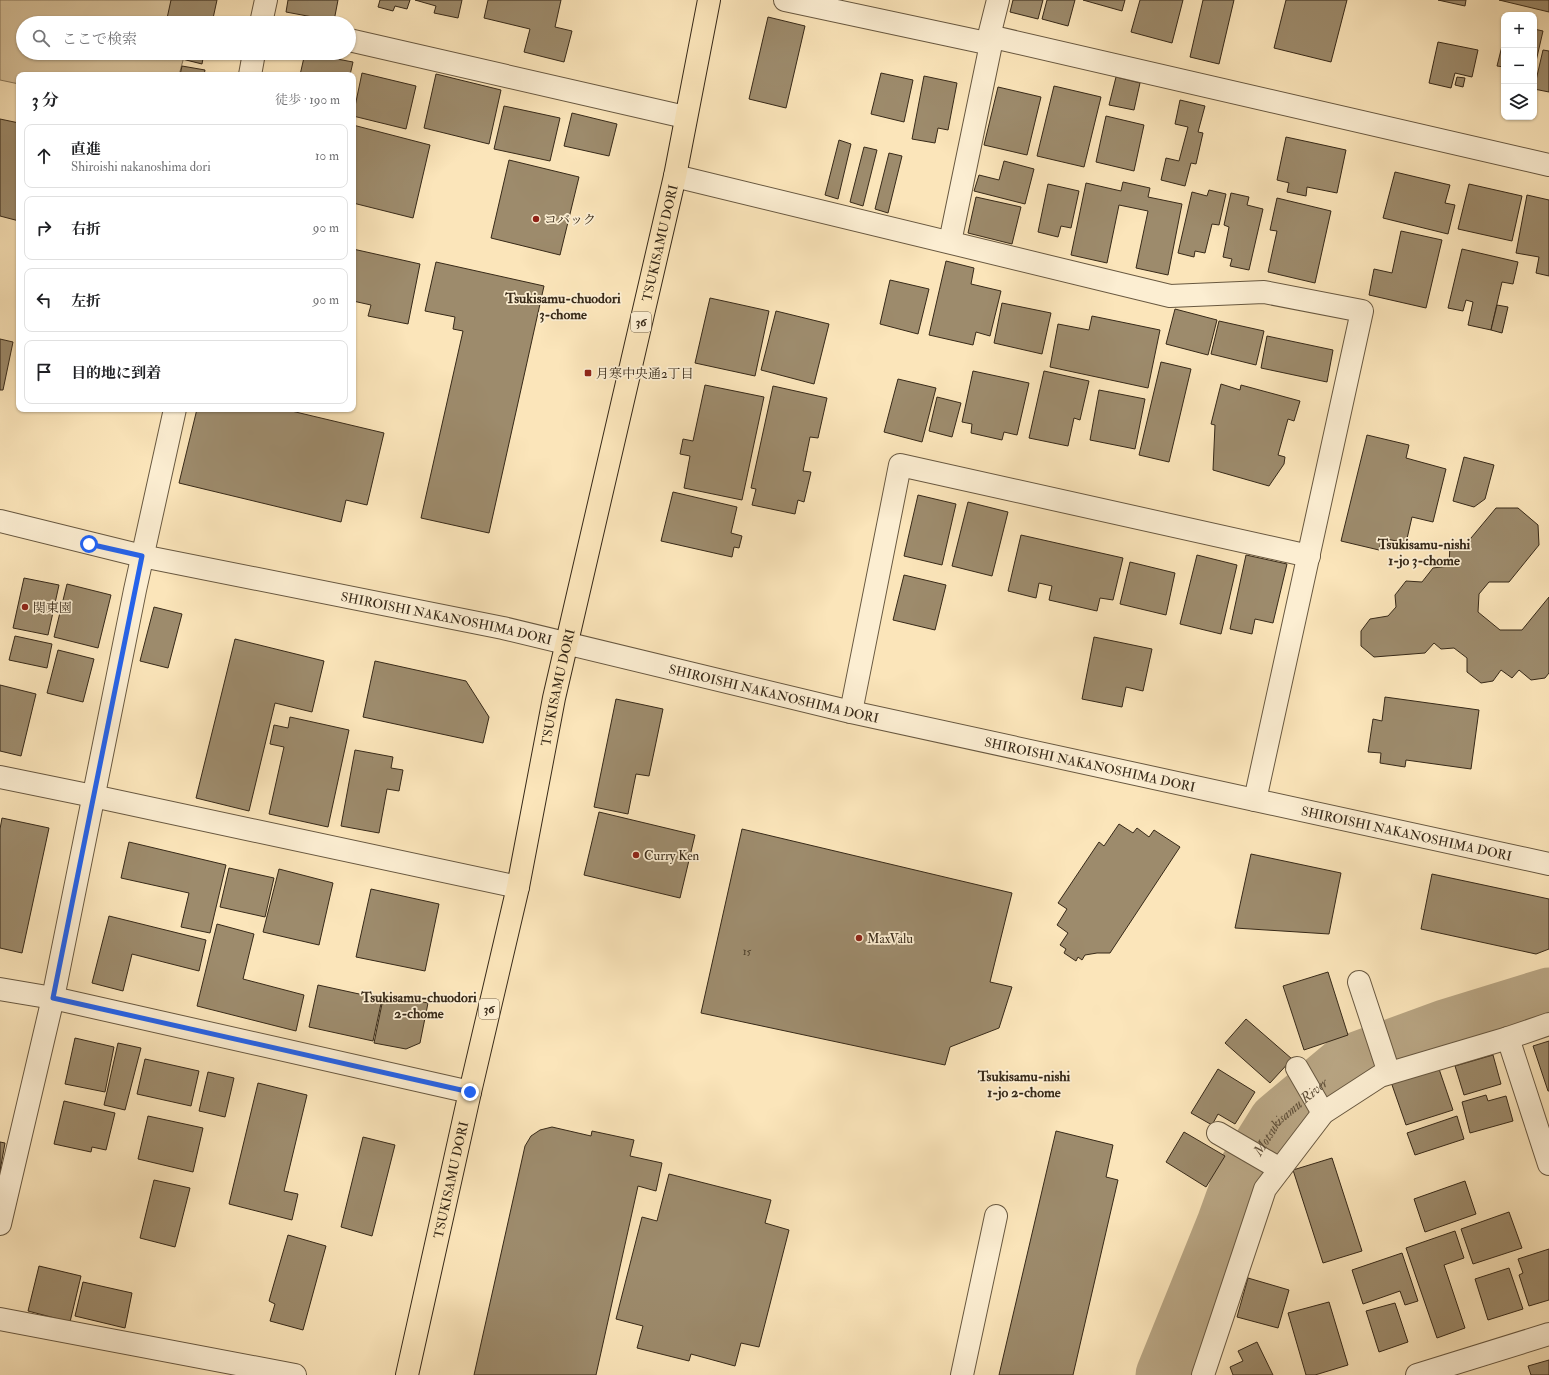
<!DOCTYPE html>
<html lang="ja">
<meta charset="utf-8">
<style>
body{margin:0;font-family:"IM FELL Double Pica","Noto Serif JP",serif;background:#f2f2f2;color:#202124}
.controls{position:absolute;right:12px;top:12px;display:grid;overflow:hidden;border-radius:8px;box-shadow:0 1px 3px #0004}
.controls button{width:36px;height:36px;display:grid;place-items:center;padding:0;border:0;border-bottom:1px solid #e0e0e0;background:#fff;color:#202124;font:20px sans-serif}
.stop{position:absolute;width:12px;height:12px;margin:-9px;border:3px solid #2563eb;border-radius:50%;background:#fff}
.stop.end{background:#2563eb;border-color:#fff;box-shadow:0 1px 4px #0008}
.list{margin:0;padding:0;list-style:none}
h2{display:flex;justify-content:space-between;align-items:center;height:52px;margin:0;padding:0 16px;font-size:17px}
h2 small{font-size:13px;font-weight:400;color:#757577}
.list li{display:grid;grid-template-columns:26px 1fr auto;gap:12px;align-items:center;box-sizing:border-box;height:64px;margin:0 8px 8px;padding:0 8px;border:1px solid #e0e0e0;border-radius:8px}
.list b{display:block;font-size:15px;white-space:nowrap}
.list p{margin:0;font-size:13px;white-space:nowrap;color:#757577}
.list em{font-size:13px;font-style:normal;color:#757577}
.icon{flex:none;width:22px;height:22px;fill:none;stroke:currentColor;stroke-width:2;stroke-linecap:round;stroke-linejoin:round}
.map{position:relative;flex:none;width:1549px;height:1375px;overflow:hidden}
.search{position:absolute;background:#fff;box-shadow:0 1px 3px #0004;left:16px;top:16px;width:340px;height:44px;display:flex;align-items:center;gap:10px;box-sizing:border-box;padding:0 14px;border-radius:22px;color:#757577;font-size:15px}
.panel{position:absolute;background:#fff;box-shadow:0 1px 3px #0004;left:16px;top:72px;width:340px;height:340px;border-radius:8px}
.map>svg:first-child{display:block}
</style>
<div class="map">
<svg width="1549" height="1375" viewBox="0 0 1549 1375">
<rect width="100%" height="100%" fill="#fbe5ba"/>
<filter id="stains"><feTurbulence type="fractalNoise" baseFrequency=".005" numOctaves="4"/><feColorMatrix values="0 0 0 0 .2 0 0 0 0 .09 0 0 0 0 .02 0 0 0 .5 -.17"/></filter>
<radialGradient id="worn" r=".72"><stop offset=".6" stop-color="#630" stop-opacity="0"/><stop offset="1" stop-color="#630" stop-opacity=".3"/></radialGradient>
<!-- green -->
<polygon fill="#dac59e" stroke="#88775b" points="0,0 198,0 192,23 23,23 23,53 185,53 179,75 19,75 19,84 0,80"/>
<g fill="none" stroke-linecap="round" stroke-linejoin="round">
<!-- river -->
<path stroke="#b8a583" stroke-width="57" id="s1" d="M1164 1375 1225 1224 1242 1177 1277 1121 1344 1065 1445 1028 1549 996"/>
</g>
<!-- building -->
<g fill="#9d8b6c" stroke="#372918">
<polygon points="171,0 217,0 212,23 166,23"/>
<polygon points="288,0 338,0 334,21 286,12"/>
<polygon points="380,0 410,0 407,9 395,6 393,11 378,7"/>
<polygon points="415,0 462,0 458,18 434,13 436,6"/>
<polygon points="488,0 561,0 555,27 572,31 564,62 524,52 530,29 484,18"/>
<polygon points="1013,0 1043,0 1038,19 1010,12"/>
<polygon points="1047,0 1075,0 1068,26 1042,19"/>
<polygon points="1083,0 1125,0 1122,11"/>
<polygon points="1140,0 1183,0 1172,43 1131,32"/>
<polygon points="1203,0 1234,0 1219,64 1190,57"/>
<polygon points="1286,0 1347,0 1331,62 1274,48"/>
<polygon points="1438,0 1466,0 1465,6"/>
<polygon points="1499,0 1549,0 1549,12"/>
<polygon points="768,17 805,26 786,108 749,99"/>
<polygon points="1534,29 1543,31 1534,70"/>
<polygon points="1504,38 1504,67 1497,66"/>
<polygon points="1438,42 1478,50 1472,77 1455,73 1451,88 1429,83"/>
<polygon points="1543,50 1549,51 1549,92 1534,89"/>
<polygon points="158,53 204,53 202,64"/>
<polygon points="305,53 353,62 350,75 300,75"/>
<polygon points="182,66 205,70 204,75 180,75"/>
<polygon points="362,73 416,86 406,129 353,116"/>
<polygon points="881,73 913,80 904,122 871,114"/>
<polygon points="436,74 501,90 489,144 424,128"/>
<polygon points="924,76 957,83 948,130 938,128 935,143 912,139"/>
<polygon points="1116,77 1140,83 1134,110 1109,105"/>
<polygon points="1457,77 1465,78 1463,87 1455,85"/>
<polygon points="1054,86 1101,97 1084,167 1037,156"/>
<polygon points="998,87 1041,97 1027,155 984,145"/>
<polygon points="1180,100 1205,106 1198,132 1203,133 1196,164 1191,163 1185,186 1161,180 1166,158 1179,161 1188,127 1175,124"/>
<polygon points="504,106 560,118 550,161 494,149"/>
<polygon points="572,113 617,124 609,156 564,146"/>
<polygon points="1106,116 1144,125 1134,171 1096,162"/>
<polygon points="0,119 19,123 19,221 0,216"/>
<polygon points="353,125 430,145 413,218 353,203"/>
<polygon points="1286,137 1346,150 1337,193 1307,187 1306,196 1287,192 1289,183 1277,180"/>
<polygon points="839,140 851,144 838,199 825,195"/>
<polygon points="864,147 877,150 863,206 850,202"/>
<polygon points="889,153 902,156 888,213 875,209"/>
<polygon points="509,160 579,177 560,255 491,238"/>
<polygon points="1004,161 1034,169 1025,204 974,191 979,175 999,180"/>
<polygon points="1395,172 1450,185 1445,203 1455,205 1448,234 1383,218"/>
<polygon points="1123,182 1150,188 1148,197 1182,204 1168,275 1136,268 1148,211 1119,205 1107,263 1071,255 1086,183 1121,191"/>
<polygon points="1048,184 1079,191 1071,228 1061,226 1058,237 1038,232"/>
<polygon points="1469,184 1522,196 1512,241 1458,229"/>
<polygon points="1209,190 1226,194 1219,225 1212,224 1205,253 1195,251 1194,257 1178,253 1192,192 1207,196"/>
<polygon points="1231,193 1249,197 1247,205 1263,209 1249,270 1230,266 1232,259 1223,257 1229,227 1224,225"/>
<polygon points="1527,195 1549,200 1549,276 1536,273 1539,257 1516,253"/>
<polygon points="976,197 1021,207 1012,244 968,233"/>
<polygon points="1277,198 1331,211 1315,283 1268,272 1277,231 1270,230"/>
<polygon points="1401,231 1442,240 1426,308 1369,295 1374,269 1392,273"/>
<polygon points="353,249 420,264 408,324 368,316 371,305 353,301"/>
<polygon points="1462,249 1518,262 1513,284 1502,282 1491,330 1468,325 1473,302 1466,300 1463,311 1448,308"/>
<polygon points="946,261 974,268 971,284 1001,291 990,336 976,332 973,345 929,335"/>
<polygon points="436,262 544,286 489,533 421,518 463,331 453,329 455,317 425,311"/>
<polygon points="890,280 929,289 918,334 880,324"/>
<polygon points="710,298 769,311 755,376 695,363"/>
<polygon points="1002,303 1051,313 1042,354 994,343"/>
<polygon points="1497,305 1508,307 1502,333 1491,330"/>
<polygon points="1175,309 1217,320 1208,355 1166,344"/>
<polygon points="776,311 829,324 814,384 761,370"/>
<polygon points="1092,316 1160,330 1148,388 1050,367 1058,324 1089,330"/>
<polygon points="1219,321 1264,331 1256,365 1211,354"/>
<polygon points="1267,336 1333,350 1327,382 1261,368"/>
<polygon points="0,339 13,342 3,390 0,390"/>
<polygon points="1161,362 1191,369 1169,462 1139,455"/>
<polygon points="973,371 1029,383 1017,435 1004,432 1002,440 971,433 972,424 962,422"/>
<polygon points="1044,371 1089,381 1080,420 1074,418 1068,446 1029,438"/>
<polygon points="898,379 936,388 922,442 884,432"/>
<polygon points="1221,384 1240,390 1241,385 1300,401 1294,421 1288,419 1278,455 1285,457 1284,464 1269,486 1213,470 1215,425 1211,424"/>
<polygon points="705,385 764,397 742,500 684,488 690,456 680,454 683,439 693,441"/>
<polygon points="773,386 827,398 818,438 810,437 803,471 811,472 804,502 798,500 795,514 752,505 756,489 751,488"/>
<polygon points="1099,390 1145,399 1135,449 1090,440"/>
<polygon points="937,397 961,403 952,437 929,431"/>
<polygon points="197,409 283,409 384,433 367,505 346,500 341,522 179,483"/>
<polygon points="1367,435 1409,445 1406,458 1446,469 1433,522 1412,517 1406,543 1382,538 1379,550 1341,541"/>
<polygon points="1464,457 1494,465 1485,499 1474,507 1453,501"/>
<polygon points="673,492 737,507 731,533 742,536 739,548 734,547 732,557 661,541"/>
<polygon points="918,495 956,504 942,565 904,556"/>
<polygon points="968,502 1008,512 992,576 952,566"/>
<polygon points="1496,508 1518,508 1538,525 1539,545 1509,582 1489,582 1479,594 1478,612 1500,630 1522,630 1549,597 1549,673 1545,678 1531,680 1519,670 1512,678 1501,670 1493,681 1481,683 1467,672 1467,658 1454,648 1441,649 1434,643 1425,653 1374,657 1361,646 1361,631 1370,619 1388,616 1396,607 1395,595 1406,581 1422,582 1433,568 1449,566 1450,544 1466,544"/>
<polygon points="1021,535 1123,558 1113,600 1100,598 1097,611 1049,600 1052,586 1039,583 1036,598 1008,591"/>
<polygon points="1197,555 1237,565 1221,634 1180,624"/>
<polygon points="1246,555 1287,564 1273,623 1255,619 1252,634 1230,629"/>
<polygon points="1130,562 1175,573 1166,615 1120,604"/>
<polygon points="904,575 946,585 935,630 893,620"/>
<polygon points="24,578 59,585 48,635 13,628"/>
<polygon points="67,584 111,595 98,648 54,637"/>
<polygon points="154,607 182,614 168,668 140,661"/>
<polygon points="15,636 52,644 47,668 9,660"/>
<polygon points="1094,637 1152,649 1143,691 1126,687 1122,707 1082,699"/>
<polygon points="235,639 324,661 312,712 275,703 249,811 196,798"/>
<polygon points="58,650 94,659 83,702 47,693"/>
<polygon points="375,661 466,681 489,717 483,743 363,717"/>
<polygon points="0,685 36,694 21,756 0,751"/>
<polygon points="1385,697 1479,710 1471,769 1406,760 1405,767 1380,763 1381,753 1368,752 1373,719 1382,721"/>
<polygon points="616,699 663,709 649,776 636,774 628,814 594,807"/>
<polygon points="290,717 349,730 328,827 269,814 284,747 270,744 274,725 288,728"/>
<polygon points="355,750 393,757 391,768 403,770 399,791 387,789 379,833 341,826"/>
<polygon points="599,812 695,835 680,898 584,875"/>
<polygon points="2,818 49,828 22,953 0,948 0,829"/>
<polygon points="1119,824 1133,833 1137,828 1149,837 1154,830 1180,847 1110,953 1097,953 1085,955 1082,960 1078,957 1076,961 1064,953 1066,949 1060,945 1068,933 1057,925 1067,909 1058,903 1099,842 1104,846"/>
<polygon points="742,829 1012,893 990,982 1012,987 999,1028 950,1047 945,1065 701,1013"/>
<polygon points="129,842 226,865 210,933 181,927 189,893 121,878"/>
<polygon points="1251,854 1341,873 1329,934 1235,928"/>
<polygon points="229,868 274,878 265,917 220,907"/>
<polygon points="279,869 333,883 319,945 263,932"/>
<polygon points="1432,874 1549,899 1549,949 1536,954 1421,929"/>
<polygon points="371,889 439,904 425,971 356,957"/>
<polygon points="109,916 206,940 199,971 132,954 123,991 92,983"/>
<polygon points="217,924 254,934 243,979 304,995 296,1031 197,1006"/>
<polygon points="1328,972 1348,1035 1304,1050 1283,986"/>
<polygon points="318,985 382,999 373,1041 309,1027"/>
<polygon points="384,994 428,1003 420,1043 406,1049 374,1043"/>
<polygon points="1246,1019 1292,1059 1270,1083 1225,1043"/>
<polygon points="75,1038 114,1047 105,1092 65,1084"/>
<polygon points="1549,1041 1549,1091 1548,1091 1533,1046"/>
<polygon points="118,1043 141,1048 125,1110 104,1105"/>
<polygon points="1493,1055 1501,1084 1464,1095 1455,1066"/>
<polygon points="145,1059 199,1071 191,1106 137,1094"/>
<polygon points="1438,1066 1453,1110 1406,1125 1391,1082"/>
<polygon points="1218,1069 1255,1092 1235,1124 1218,1114 1212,1125 1191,1113"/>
<polygon points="208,1072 234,1078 225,1117 199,1111"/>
<polygon points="258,1083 307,1095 284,1191 298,1194 292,1220 229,1204"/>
<polygon points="1486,1095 1488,1101 1506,1096 1513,1121 1470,1133 1462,1102"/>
<polygon points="64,1101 115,1113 106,1150 92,1147 91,1152 54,1144"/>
<polygon points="148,1116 203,1128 193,1172 138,1159"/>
<polygon points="1457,1116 1464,1139 1415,1155 1407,1133"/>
<polygon points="552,1127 591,1136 592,1131 634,1140 630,1156 662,1163 656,1191 638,1186 596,1375 474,1375 525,1146 531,1136 540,1130"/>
<polygon points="1056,1131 1113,1145 1106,1177 1118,1180 1073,1375 999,1375"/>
<polygon points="1184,1132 1225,1156 1206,1187 1166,1162"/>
<polygon points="363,1137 395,1145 372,1236 341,1227"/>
<polygon points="0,1142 5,1143 0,1171"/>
<polygon points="1332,1158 1362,1251 1323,1263 1293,1170"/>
<polygon points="669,1174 771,1200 765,1223 789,1230 759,1347 741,1343 735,1366 691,1354 689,1361 637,1348 643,1326 616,1319 642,1217 657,1221"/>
<polygon points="154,1180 190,1188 175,1247 140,1238"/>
<polygon points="1465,1181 1476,1214 1425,1232 1414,1199"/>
<polygon points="1509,1212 1522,1248 1473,1264 1461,1229"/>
<polygon points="1455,1231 1464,1258 1444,1265 1465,1328 1437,1338 1406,1248"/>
<polygon points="288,1235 326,1246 303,1330 270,1321 275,1304 269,1301"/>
<polygon points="1549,1249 1549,1300 1529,1306 1519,1275 1523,1273 1518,1259"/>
<polygon points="1402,1253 1418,1301 1405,1305 1400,1291 1363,1304 1352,1270"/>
<polygon points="39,1266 81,1276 70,1322 28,1311"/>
<polygon points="1509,1268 1523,1309 1488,1320 1475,1279"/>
<polygon points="1248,1278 1289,1290 1278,1328 1237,1317"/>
<polygon points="83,1282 132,1293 125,1328 75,1316"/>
<polygon points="1329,1302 1348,1365 1315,1375 1306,1375 1288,1313"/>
<polygon points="1395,1303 1408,1342 1379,1352 1366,1311"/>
<polygon points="1257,1342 1273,1375 1233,1375 1230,1367 1243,1361 1238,1351"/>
<polygon points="1549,1360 1549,1375 1531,1375 1528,1366"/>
</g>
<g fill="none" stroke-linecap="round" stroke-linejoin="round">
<!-- minor casing -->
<g stroke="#685840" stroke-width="24">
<g id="minor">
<polyline points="785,0 991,44"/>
<polyline points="261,23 266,0"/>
<polyline points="989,36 1549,165"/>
<polyline points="349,40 685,117"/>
<polyline points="250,75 254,53"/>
<polyline points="675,176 1170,296 1264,292 1362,311 1255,800"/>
<polyline points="950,242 991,44 989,36 998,0"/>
<path id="s2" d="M0 521 142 556 503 628 851 712 1549 864"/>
<polyline points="851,712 900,465 1309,556"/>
<polyline points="0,777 93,796 518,887"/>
<polyline points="1359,982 1389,1073"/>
<polyline points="0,989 53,998 470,1092"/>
<polyline points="1508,1038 1549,1164"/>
<polyline points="1297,1068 1323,1113"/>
<polyline points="1218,1133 1280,1169"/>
<polyline points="0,1224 53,998 135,590 175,409"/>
<polyline points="0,1319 295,1375"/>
<polyline points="962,1375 996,1216"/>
<polyline points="1203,1375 1265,1189 1323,1113 1380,1076 1508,1038 1549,1024"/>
<polyline points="1417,1375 1549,1334"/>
</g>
</g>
<!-- highway casing -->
<g stroke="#372918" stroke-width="24">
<g id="highway">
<path id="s3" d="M407 1375 470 1092 518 887 554 698 675 176 709 0"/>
</g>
</g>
<!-- minor -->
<use href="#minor" stroke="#fceed2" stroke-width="22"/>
<!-- highway -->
<use href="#highway" stroke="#fbe5ba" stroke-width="22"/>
</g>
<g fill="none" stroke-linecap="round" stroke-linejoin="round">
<!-- route -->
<polyline stroke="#2563eb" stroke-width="5" points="89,544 142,556 53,998 470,1092"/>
</g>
<!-- markers -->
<g fill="#8f2418" stroke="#fceed2" stroke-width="1.5">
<circle cx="536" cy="219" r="4"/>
<rect x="584" y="369" width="8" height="8" rx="2"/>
<circle cx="25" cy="607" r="4"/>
<circle cx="636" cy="855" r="4"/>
<circle cx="859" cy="938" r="4"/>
</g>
<g text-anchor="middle" stroke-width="3.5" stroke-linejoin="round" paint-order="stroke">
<!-- number labels -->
<g font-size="11" fill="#50422d">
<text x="747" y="955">15</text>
</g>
<!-- shield labels -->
<g fill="#fceed2" stroke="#726450" stroke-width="1">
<rect x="631" y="312" width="20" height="20" rx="3"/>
<rect x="479" y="999" width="20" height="20" rx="3"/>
</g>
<g font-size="12" font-weight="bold" fill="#372918">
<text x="641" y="326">36</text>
<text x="489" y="1013">36</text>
</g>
<!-- poi labels -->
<g font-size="13" fill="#372918" stroke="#fceed2" text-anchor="start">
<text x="544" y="224">コバック</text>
<text x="596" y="378">月寒中央通2丁目</text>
<text x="33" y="612">関東園</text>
<text x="644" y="860">Curry Ken</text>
<text x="867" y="943">MaxValu</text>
</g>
<!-- street labels -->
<g font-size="13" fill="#372918" stroke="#fceed2">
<text dy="5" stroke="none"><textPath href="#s3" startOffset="1160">TSUKISAMU DORI</textPath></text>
<text dy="5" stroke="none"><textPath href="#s2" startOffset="457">SHIROISHI NAKANOSHIMA DORI</textPath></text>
<text dy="5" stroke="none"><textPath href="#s3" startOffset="704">TSUKISAMU DORI</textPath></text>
<text dy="5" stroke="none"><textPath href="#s2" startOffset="793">SHIROISHI NAKANOSHIMA DORI</textPath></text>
<text dy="5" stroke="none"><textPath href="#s2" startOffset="1117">SHIROISHI NAKANOSHIMA DORI</textPath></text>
<text dy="5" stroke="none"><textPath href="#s2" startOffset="1441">SHIROISHI NAKANOSHIMA DORI</textPath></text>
<text dy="5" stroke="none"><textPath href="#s3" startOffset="200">TSUKISAMU DORI</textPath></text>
</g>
<!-- neighbourhood labels -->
<g font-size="14" font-weight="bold" fill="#372918" stroke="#fceed2">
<text x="563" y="303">Tsukisamu-chuodori<tspan x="563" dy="16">3-chome</tspan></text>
<text x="1424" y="549">Tsukisamu-nishi<tspan x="1424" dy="16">1-jo 3-chome</tspan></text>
<text x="419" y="1002">Tsukisamu-chuodori<tspan x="419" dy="16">2-chome</tspan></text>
<text x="1024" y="1081">Tsukisamu-nishi<tspan x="1024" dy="16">1-jo 2-chome</tspan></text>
</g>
<!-- water labels -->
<g font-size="14" font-style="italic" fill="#5e4e38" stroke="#fceed2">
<text dy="5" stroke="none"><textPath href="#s1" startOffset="291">Motsukisamu River</textPath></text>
</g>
</g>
<rect width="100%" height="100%" filter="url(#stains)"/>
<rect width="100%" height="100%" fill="url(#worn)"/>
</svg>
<div class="controls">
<button>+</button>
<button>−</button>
<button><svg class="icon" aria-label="layers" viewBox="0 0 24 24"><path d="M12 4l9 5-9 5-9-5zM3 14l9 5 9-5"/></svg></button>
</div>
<div class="stop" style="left:89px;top:544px"></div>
<div class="stop end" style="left:470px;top:1092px"></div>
<div class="search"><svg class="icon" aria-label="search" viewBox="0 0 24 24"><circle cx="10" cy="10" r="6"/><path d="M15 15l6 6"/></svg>ここで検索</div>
<section class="panel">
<h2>3 分<small>徒歩 · 190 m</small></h2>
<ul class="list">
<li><svg class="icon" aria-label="ahead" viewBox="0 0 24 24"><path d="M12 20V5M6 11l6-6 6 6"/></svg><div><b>直進</b><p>Shiroishi nakanoshima dori</p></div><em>10 m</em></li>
<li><svg class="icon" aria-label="right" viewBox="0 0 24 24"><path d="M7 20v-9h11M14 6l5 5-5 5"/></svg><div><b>右折</b></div><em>90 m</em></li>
<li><svg class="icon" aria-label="left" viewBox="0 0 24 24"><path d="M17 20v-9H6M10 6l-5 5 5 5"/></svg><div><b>左折</b></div><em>90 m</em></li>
<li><svg class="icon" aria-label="arrive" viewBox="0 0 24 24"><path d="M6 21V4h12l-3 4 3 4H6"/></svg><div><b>目的地に到着</b></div></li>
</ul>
</section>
</div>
